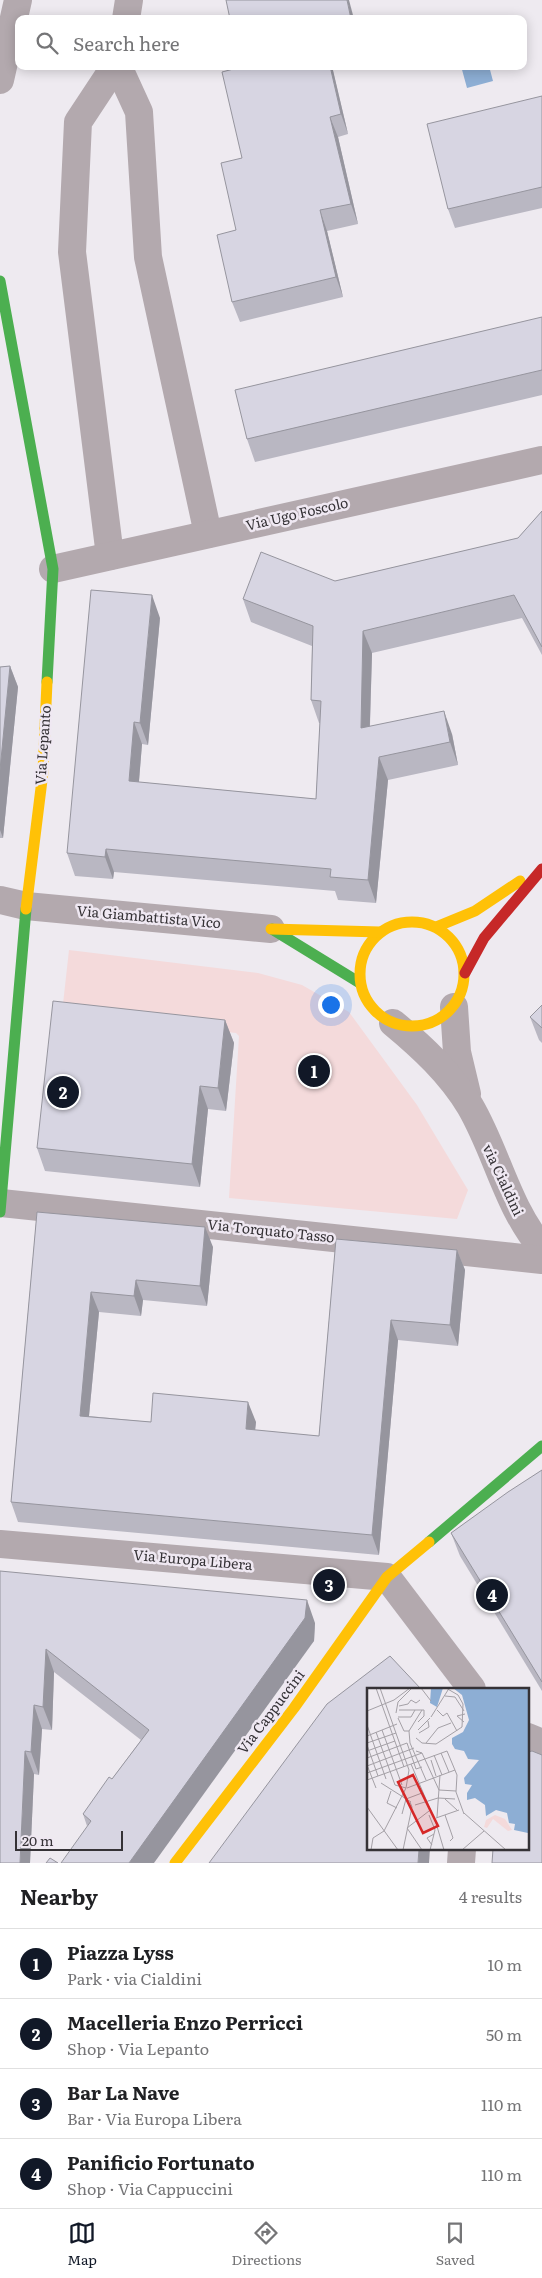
<!DOCTYPE html>
<meta charset="utf-8">
<style>
body{margin:0;font-family:Literata,serif;background:#f2f2f2;color:#202124}
.scale{position:absolute;left:15px;bottom:12px;width:108px;box-sizing:border-box;padding-left:5px;border:2px solid #353236;border-top:0;font-size:14px;line-height:18px;white-space:nowrap;color:#353236;-webkit-text-stroke:4px #efe8f2;paint-order:stroke}
.you{position:absolute;left:330px;top:1004px;width:18px;height:18px;margin:-12px;border:4px solid #fff;border-radius:50%;background:#1a73e8;box-shadow:0 0 0 8px #1a73e833}
.badge{display:grid;place-items:center;width:32px;height:32px;border-radius:50%;background:#111827;color:#fff;font-size:16px;font-weight:700}
.pin{position:absolute;translate:-50% -50%;border:2px solid #fff;box-shadow:0 1px 5px #0006}
.list{margin:0;padding:0;list-style:none}
h2{display:flex;justify-content:space-between;align-items:center;height:65px;margin:0;padding:0 20px;font-size:21px}
h2 small{font-size:16px;font-weight:400;color:#757577}
.list li{display:grid;grid-template-columns:32px 1fr auto;gap:15px;align-items:center;box-sizing:border-box;height:70px;padding:0 20px;border-top:1px solid #e0e0e0}
.list b{display:block;font-size:19px;white-space:nowrap}
.list p{margin:0;font-size:16px;white-space:nowrap;color:#757577}
.list em{font-size:16px;font-style:normal;color:#757577}
.icon{flex:none;width:28px;height:28px;fill:none;stroke:currentColor;stroke-width:2;stroke-linecap:round;stroke-linejoin:round}
.map{position:relative;flex:none;width:542px;height:1863px;overflow:hidden}
.search{position:absolute;background:#fff;box-shadow:0 2px 12px #0003;left:15px;right:15px;top:15px;height:55px;display:flex;align-items:center;gap:12px;box-sizing:border-box;padding:0 18px;border-radius:10px;color:#757577;font-size:19px}
.sheet{height:345px;background:#fff}
nav{display:flex;justify-content:space-around;align-items:center;box-sizing:border-box;height:70px;border-top:1px solid #e0e0e0;background:#fff;font-size:14px;color:#757577}
nav a{display:grid;justify-items:center;gap:2px}
nav .on{color:#111827}
.map>svg:first-child{display:block}
</style>
<div class="map">
<svg width="542" height="1863" viewBox="0 0 542 1863">
<rect width="100%" height="100%" fill="#eeeaf0"/>
<!-- green -->
<polygon fill="#f4dadb" points="69,950 258,973 302,985 349,1012 417,1105 468,1190 457,1219 229,1198 239,1036 236,1033 62,1013"/>
<!-- water -->
<polygon fill="#8daed4" points="461,66 489,66 493,81 467,88"/>
<g fill="none" stroke-linecap="round" stroke-linejoin="round">
<!-- street -->
<g stroke="#b3a9ae" stroke-width="28">
<polyline points="126,19 129,0"/>
<polyline points="118,66 139,112 148,257 208,534"/>
<polyline points="0,80 18,0"/>
<polyline points="110,556 72,252 78,122 115,66"/>
<polyline points="53,569 542,460"/>
<polyline points="0,900 26,906 271,929"/>
<polyline points="454,1007 457,1052 467,1094"/>
<path d="M393 1023C422 1047 450 1073 470 1106 497 1152 507 1207 542 1248"/>
<polyline points="1,1203 542,1260"/>
<polyline points="0,1544 387,1577 472,1689"/>
<polyline points="528,1737 542,1743"/>
<polyline points="461,1863 462,1849"/>
</g>
<!-- fast -->
<g stroke="#4caf50" stroke-width="11">
<polyline points="0,281 53,569 47,682"/>
<polyline points="272,929 360,983"/>
<polyline points="0,1212 26,909"/>
<polyline points="429,1542 542,1446"/>
</g>
<!-- slow -->
<g stroke="#ffc107" stroke-width="11">
<polyline points="26,909 43,772 47,682"/>
<circle cx="412" cy="974" r="52"/>
<polyline points="436,927 475,911 520,881"/>
<polyline points="271,929 380,932"/>
<polyline points="175,1863 294,1708 387,1577 429,1542"/>
</g>
<!-- jam -->
<polyline stroke="#c62828" stroke-width="11" points="465,973 484,938 542,869"/>
</g>
<!-- wall -->
<g fill="#b9b7c2">
<polygon points="241,66 338,66 332,67 348,134 338,137 358,224 327,231 343,297 240,322 232,302 236,230 242,158"/>
<polygon points="542,96 542,208 455,228 448,209"/>
<polygon points="542,317 542,395 255,462 247,439"/>
<polygon points="542,511 542,655 522,618 372,653 370,726 452,734 458,765 388,780 376,903 338,900 335,891 114,872 113,879 75,876 67,853 160,618 148,745 142,744 139,782 316,799 320,723 319,723 311,700 312,646 251,622 243,599 335,581 518,538"/>
<polygon points="10,666 18,687 3,838 0,838 0,667"/>
<polygon points="542,1005 542,1043 539,1040 530,1017"/>
<polygon points="225,1020 234,1043 226,1111 208,1109 200,1187 45,1171 37,1148"/>
<polygon points="37,1212 213,1247 207,1306 143,1300 141,1316 99,1312 89,1416 151,1422 256,1422 255,1430 319,1436 336,1239 457,1250 465,1270 458,1346 398,1340 379,1555 18,1522 11,1502"/>
<polygon points="542,1470 542,1691 460,1556 451,1533"/>
<polygon points="0,1571 315,1623 314,1641 87,1826 83,1814 112,1779 141,1740 54,1672 52,1730 42,1729 39,1775 34,1774 30,1863"/>
</g>
<!-- shaded-wall -->
<g fill="#96959e">
<polygon points="347,0 349,0 354,19 351,19"/>
<polygon points="330,66 332,66 348,134 341,114"/>
<polygon points="330,117 338,137 358,224 351,204"/>
<polygon points="320,210 327,231 343,297 336,277"/>
<polygon points="152,595 160,618 148,745 140,723"/>
<polygon points="363,631 372,653 369,751 361,728"/>
<polygon points="10,666 18,687 3,838 0,830 0,770"/>
<polygon points="444,711 452,734 458,765 450,742"/>
<polygon points="134,722 142,744 137,804 129,781"/>
<polygon points="379,757 388,780 376,903 368,880"/>
<polygon points="106,849 114,872 113,879 105,857"/>
<polygon points="225,1020 234,1043 226,1111 218,1088"/>
<polygon points="200,1086 208,1109 200,1187 192,1164"/>
<polygon points="205,1227 213,1247 207,1306 200,1286"/>
<polygon points="457,1250 465,1270 458,1346 450,1325"/>
<polygon points="136,1280 143,1300 141,1316 134,1296"/>
<polygon points="91,1292 99,1312 87,1436 80,1416"/>
<polygon points="391,1320 398,1340 379,1555 372,1535"/>
<polygon points="248,1402 256,1422 253,1449 246,1429"/>
<polygon points="307,1600 315,1623 314,1641 154,1863 129,1863"/>
<polygon points="46,1649 54,1672 52,1730 43,1707"/>
<polygon points="34,1705 42,1729 39,1775 31,1752"/>
<polygon points="25,1751 34,1774 30,1863 20,1863"/>
<polygon points="419,1849 430,1849 429,1863 418,1863"/>
</g>
<!-- building -->
<g fill="#d7d5e2" stroke="#96959e">
<polygon points="226,0 347,0 351,19 230,19"/>
<polygon points="241,66 330,66 341,114 330,117 351,204 320,210 336,277 232,302 217,235 236,230 221,163 242,158 222,72 241,67"/>
<polygon points="542,96 542,187 448,209 427,124"/>
<polygon points="542,317 542,370 247,439 235,390"/>
<polygon points="542,511 542,647 514,595 363,631 361,728 444,711 450,742 379,757 368,880 330,877 331,869 106,849 105,857 67,853 91,590 152,595 140,723 134,722 129,781 316,799 321,701 311,700 313,626 243,599 261,552 335,581 518,538"/>
<polygon points="10,666 0,770 0,667"/>
<polygon points="53,1001 225,1020 218,1088 200,1086 192,1164 37,1148"/>
<polygon points="542,1005 542,1028 530,1017"/>
<polygon points="37,1212 205,1227 200,1286 136,1280 134,1296 91,1292 80,1416 151,1422 153,1393 248,1402 246,1429 319,1436 336,1239 457,1250 450,1325 391,1320 372,1535 11,1502"/>
<polygon points="542,1470 542,1682 451,1533 508,1492"/>
<polygon points="0,1571 307,1600 305,1618 129,1863 61,1863 91,1821 83,1814 109,1777 112,1779 149,1730 46,1649 43,1707 34,1705 31,1752 25,1751 20,1863 0,1863"/>
<polygon points="390,1656 421,1689 368,1689 368,1849 419,1849 418,1863 209,1863 327,1704"/>
<polygon points="532,1751 542,1755 542,1863 492,1863 493,1849 528,1849 528,1752"/>
<polygon points="50,1858 58,1863 46,1863"/>
</g>
<g text-anchor="middle" stroke-width="5" stroke-linejoin="round" paint-order="stroke">
<!-- street labels -->
<g font-size="14" fill="#353236" stroke="#efe8f2">
<text transform="translate(297 514) rotate(-13)" y="5">Via Ugo Foscolo</text>
<text transform="translate(43 745) rotate(-86)" y="5">Via Lepanto</text>
<text transform="translate(149 917) rotate(5)" y="5">Via Giambattista Vico</text>
<text transform="translate(503 1180) rotate(65)" y="5">via Cialdini</text>
<text transform="translate(271 1231) rotate(6)" y="5">Via Torquato Tasso</text>
<text transform="translate(193 1560) rotate(5)" y="5">Via Europa Libera</text>
<text transform="translate(271 1712) rotate(-53)" y="5">Via Cappuccini</text>
</g>
</g>
<!-- overview -->
<g transform="translate(367 1688)">
<rect width="162" height="162" fill="#eeeaf0"/>
<path d="M128 127 138 131 145 142 141 143 126 131 120 140 117 139 119 132Z" fill="#f4dadb"/>
<path d="M64 0H76L70 19 63 15ZM86 0H162L161 145 147 142 148 136 142 135 140 125 129 122 119 128 118 117 108 110 100 112V105L105 97 98 96 97 90 112 72 101 71 97 63 88 61 85 56V50L96 44 102 32 95 7Z" fill="#8daed4"/>
<path fill="none" stroke="#a4a0a6" stroke-width="1" d="M9 0 37 79M13 0 42 82 39 100 17 143M54 0 64 13M78 8 88 9 97 23M32 18 41 16 44 12 49 15 53 12M32 22H57V28L51 34M70 22 76 28 80 25 90 43M0 23 27 12 43 0M29 25 31 14 44 1M31 29H44L48 22M64 29 81 2M31 30 37 43H42M97 34 90 28 98 26M0 37 19 91M15 42 35 97M51 42 63 30M42 43 43 55 59 92M42 43 55 22M9 44 28 97 39 100M52 45 62 39 61 33M0 48 30 36M49 50 55 55 69 56 95 39 96 16 91 7 79 0M0 55 29 45M59 55 71 40 84 35M0 57 11 88M0 63 28 53M49 63 55 65 72 102 89 103M74 65 82 84M67 67 75 87M0 70 40 55 49 81 55 79M64 72 69 88M44 76 69 135 77 162M0 77 9 100M0 78 47 60M0 85 55 65M0 92 80 63 90 87 89 104 97 126M14 95 44 114M40 100 88 82M24 103 20 115 30 120M78 111 90 122M48 117 71 110 88 111M0 119 31 162M97 125 139 162M35 126 39 111 55 105M62 127 68 142 63 162M78 127 86 150 83 153M70 129 73 87M69 130 92 122M65 157 60 150 67 146M4 162 6 150 17 143M36 162 45 119 43 114M55 162 40 140 62 123M95 162 117 143"/>
<path fill="#d62828" fill-opacity="0.15" stroke="#d62828" stroke-width="2.5" d="M46 87 71 138 56 145 31 94Z"/>
<rect width="162" height="162" fill="none" stroke="#353236" stroke-width="2.5"/>
</g>
</svg>
<div class="scale">20 m</div>
<div class="you"></div>
<div class="pin badge" style="left:314px;top:1071px">1</div>
<div class="pin badge" style="left:63px;top:1092px">2</div>
<div class="pin badge" style="left:329px;top:1585px">3</div>
<div class="pin badge" style="left:492px;top:1595px">4</div>
<div class="search"><svg class="icon" aria-label="search" viewBox="0 0 24 24"><circle cx="10" cy="10" r="6"/><path d="M15 15l6 6"/></svg>Search here</div>
</div>
<section class="sheet">
<h2>Nearby<small>4 results</small></h2>
<ul class="list">
<li><span class="badge">1</span><div><b>Piazza Lyss</b><p>Park · via Cialdini</p></div><em>10 m</em></li>
<li><span class="badge">2</span><div><b>Macelleria Enzo Perricci</b><p>Shop · Via Lepanto</p></div><em>50 m</em></li>
<li><span class="badge">3</span><div><b>Bar La Nave</b><p>Bar · Via Europa Libera</p></div><em>110 m</em></li>
<li><span class="badge">4</span><div><b>Panificio Fortunato</b><p>Shop · Via Cappuccini</p></div><em>110 m</em></li>
</ul>
</section>
<nav>
<a class="on"><svg class="icon" aria-label="map" viewBox="0 0 24 24"><path d="M3 6l6-2 6 2 6-2v14l-6 2-6-2-6 2zM9 4v14M15 6v14"/></svg>Map</a>
<a><svg class="icon" aria-label="directions" viewBox="0 0 24 24"><path d="M12 3l9 9-9 9-9-9zM9 14v-3h6M13 9l2 2-2 2"/></svg>Directions</a>
<a><svg class="icon" aria-label="saved" viewBox="0 0 24 24"><path d="M7 4h10v16l-5-4-5 4z"/></svg>Saved</a>
</nav>
